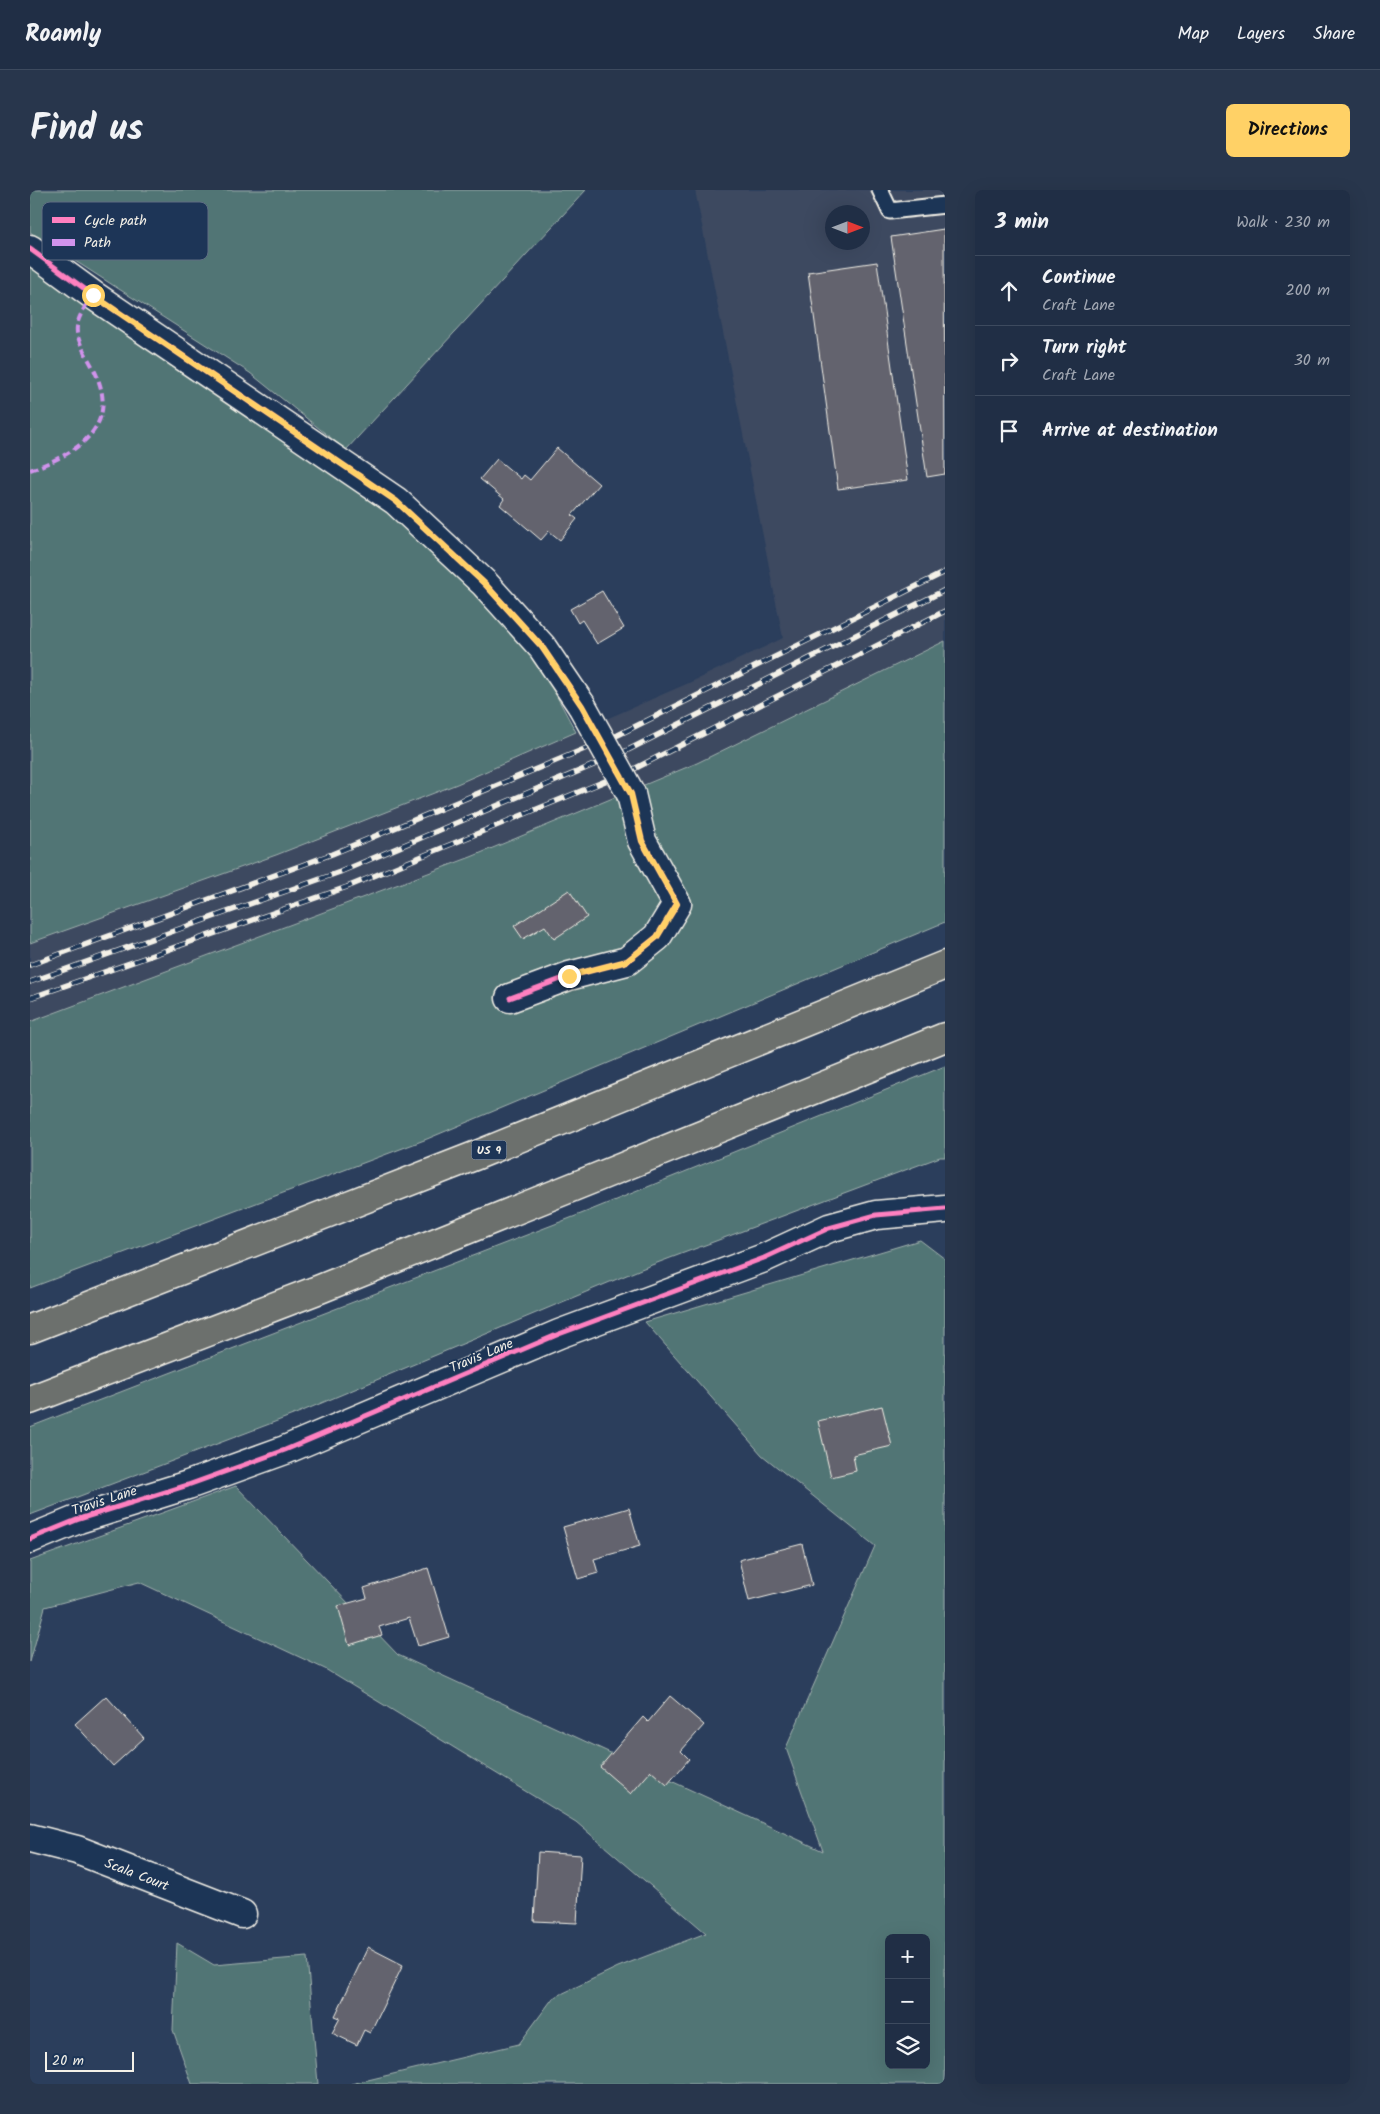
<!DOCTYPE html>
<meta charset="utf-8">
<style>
body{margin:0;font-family:Kalam,sans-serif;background:#28364c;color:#f1f3f6}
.controls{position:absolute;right:15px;bottom:15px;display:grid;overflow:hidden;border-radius:8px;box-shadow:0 5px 20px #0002}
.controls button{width:45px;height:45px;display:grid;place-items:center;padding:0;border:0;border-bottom:1px solid #3d4a5e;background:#202e45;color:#f1f3f6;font:25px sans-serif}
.compass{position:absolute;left:795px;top:15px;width:45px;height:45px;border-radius:50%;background:#202e45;box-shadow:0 5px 20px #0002;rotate:90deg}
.scale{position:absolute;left:15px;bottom:12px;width:89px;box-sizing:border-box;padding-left:5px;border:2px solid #f4f1e8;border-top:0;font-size:14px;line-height:18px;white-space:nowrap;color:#f4f1e8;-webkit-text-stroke:4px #1d3557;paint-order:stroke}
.stop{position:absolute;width:15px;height:15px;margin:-11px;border:4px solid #ffd166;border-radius:50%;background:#fff}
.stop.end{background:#ffd166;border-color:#fff;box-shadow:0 1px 5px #0008}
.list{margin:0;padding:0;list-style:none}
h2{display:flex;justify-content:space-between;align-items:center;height:65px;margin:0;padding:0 20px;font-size:21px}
h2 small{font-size:16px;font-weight:400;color:#a2a8b3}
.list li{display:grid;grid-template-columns:32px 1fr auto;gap:15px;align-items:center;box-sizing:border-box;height:70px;padding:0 20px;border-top:1px solid #3d4a5e}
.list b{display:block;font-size:19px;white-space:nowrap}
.list p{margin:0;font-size:16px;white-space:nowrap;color:#a2a8b3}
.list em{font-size:16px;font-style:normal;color:#a2a8b3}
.icon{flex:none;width:28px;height:28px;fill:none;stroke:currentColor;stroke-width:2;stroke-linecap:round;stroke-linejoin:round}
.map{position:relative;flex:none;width:915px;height:1894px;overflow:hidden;border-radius:8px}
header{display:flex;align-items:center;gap:30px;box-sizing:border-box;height:70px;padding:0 25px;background:#202e45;border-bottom:1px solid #3d4a5e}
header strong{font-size:24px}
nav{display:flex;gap:28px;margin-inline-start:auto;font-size:18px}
.intro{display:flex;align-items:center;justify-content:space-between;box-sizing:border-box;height:120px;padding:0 30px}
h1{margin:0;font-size:35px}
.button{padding:12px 22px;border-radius:8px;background:#ffd166;color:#111;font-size:18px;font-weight:700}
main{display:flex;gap:30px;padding:0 30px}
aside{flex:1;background:#202e45;border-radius:8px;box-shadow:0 5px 20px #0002}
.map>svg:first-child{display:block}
</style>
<header>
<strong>Roamly</strong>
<nav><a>Map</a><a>Layers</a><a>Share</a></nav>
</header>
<div class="intro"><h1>Find us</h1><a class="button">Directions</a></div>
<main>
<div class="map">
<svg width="915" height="1894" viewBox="0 0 915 1894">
<rect width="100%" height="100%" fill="#2b3e5c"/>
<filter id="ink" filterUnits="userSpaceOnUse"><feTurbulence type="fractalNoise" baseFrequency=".02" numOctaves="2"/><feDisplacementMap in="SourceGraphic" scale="10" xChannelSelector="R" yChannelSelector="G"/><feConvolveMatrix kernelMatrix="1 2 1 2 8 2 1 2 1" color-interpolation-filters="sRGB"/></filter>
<g filter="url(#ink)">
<!-- built -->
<path fill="#3c4961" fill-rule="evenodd" d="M665 0H915V451L667 573 441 667 0 832V753L246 665 427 594 661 492 753 448ZM802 22H832V52H802Z"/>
<!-- green -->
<g fill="#517475" stroke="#a2b2ae" fill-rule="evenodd">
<polygon points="0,0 556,0 316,260 220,183 0,42"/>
<polygon points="0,74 284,272 336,305 397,357 473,430 512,479 546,542 427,594 246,665 0,753"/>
<polygon points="915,451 915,732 397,949 0,1098 0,832 441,667 667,573"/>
<polygon points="915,876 915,967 910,967 611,1079 263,1225 0,1325 0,1237 556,1022"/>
<path d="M890 1050 915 1069V1894H321L489 1854 523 1808 588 1777 676 1743 546 1632 295 1479 109 1392 15 1417 0 1472V1371L206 1296 368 1465 793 1661 756 1558 845 1356 732 1265 615 1132ZM859 1748H896V1875H859Z"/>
<polygon points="147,1753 184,1775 277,1767 288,1894 162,1894 143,1840"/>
</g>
<!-- building -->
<g fill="#64646e" stroke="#f4f1e8">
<polygon points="914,39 915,284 897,287 861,47"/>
<polygon points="847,72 878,290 808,299 778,82"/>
<polygon points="527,258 569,294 542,325 547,329 530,350 519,341 511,350 470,315 474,309 450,289 467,269 491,289 494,285 500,290"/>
<polygon points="572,401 594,438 567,454 552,430 548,433 540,419"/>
<polygon points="539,700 557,727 524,749 515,736 493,749 484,736"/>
<polygon points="852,1216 862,1256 823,1265 826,1281 801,1287 788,1231"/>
<polygon points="599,1318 610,1356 564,1369 568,1383 548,1389 533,1337"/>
<polygon points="772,1354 782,1395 719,1411 709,1370"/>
<polygon points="398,1378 419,1447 388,1456 379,1428 349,1437 352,1445 319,1455 308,1416 337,1408 334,1398"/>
<polygon points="76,1506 114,1548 83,1576 45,1534"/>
<polygon points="640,1506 674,1535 651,1561 659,1569 637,1595 621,1581 601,1604 570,1577 613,1527 618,1532"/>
<polygon points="508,1662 551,1665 547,1733 504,1731"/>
<polygon points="338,1757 373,1775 340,1843 334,1840 327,1855 302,1843 310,1828 305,1826"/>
</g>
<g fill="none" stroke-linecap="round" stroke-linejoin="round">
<!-- lane casing -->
<g stroke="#f4f1e8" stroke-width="19">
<polyline id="lane" points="850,0 860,21 915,15"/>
</g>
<!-- street casing -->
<g stroke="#f4f1e8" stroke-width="31">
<g id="street">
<polyline points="0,59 63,105 366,311 455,394 512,457 552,516"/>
<polyline points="480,808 539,786 597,771 627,747 647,714 612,651 601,604"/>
<polyline points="0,1349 49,1329 158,1295 255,1260 529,1144 734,1068 799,1038 846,1025 915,1019"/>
<polyline points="0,1648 47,1660 212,1724"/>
</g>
</g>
<!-- highway casing -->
<g stroke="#f4f1e8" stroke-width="31">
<g id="highway">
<polyline points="0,1139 447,965 915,775"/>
<polyline points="0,1210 290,1099 915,847"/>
</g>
</g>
<!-- lane -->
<use href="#lane" stroke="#1d3557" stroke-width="15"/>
<!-- street -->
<use href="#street" stroke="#1d3557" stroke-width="28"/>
<!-- highway -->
<use href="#highway" stroke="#6c706d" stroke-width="28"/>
<!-- rail casing -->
<g stroke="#f4f1e8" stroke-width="5.5">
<g id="rail">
<polyline points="0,775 302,664 588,545 915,382"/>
<polyline points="0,792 310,682 592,563 915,400"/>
<polyline points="0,808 317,697 602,580 915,421"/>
</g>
</g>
<!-- rail -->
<use href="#rail" stroke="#1d3557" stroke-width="4" stroke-dasharray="11" stroke-linecap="butt"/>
<!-- street-bridge casing -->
<g stroke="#f4f1e8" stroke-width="31" stroke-linecap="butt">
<polyline id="street-bridge" points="552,516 601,604"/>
</g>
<!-- street-bridge -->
<use href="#street-bridge" stroke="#1d3557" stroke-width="28"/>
<!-- quiet -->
<path stroke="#d193ec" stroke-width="4" stroke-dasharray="8 4" stroke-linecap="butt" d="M0 280C40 266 86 242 69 192 64 175 51 161 47 143 45 129 56 116 63 105"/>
<!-- cycleway casing -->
<g stroke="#1d3557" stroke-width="8">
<g id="cycleway">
<polyline points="0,59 63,105 366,311 455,394 512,457 552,516 601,604 612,651 647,714 627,747 597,771 539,786 480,808"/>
<polyline points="0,1349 49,1329 158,1295 255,1260 529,1144 734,1068 799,1038 846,1025 915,1019"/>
</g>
</g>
<!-- cycleway -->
<use href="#cycleway" stroke="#ff80c0" stroke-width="5"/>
</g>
</g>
<g fill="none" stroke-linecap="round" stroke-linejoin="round" filter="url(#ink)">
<!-- route -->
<polyline stroke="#ffd166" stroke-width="6" points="63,105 366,311 455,394 512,457 552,516 601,604 612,651 647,714 627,747 597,771 539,786"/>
</g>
<g text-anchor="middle" stroke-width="4" stroke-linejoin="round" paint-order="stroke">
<!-- shield labels -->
<rect fill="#1d3557" stroke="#b4b9bc" stroke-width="1" x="441.5" y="950.5" width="35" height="19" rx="4"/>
<g font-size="12" font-weight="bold" fill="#f4f1e8">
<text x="459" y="964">US 9</text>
</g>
<!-- street labels -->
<g font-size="14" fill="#f4f1e8" stroke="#1d3557">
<text transform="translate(451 1165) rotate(-23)" y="5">Travis Lane</text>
<text transform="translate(74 1310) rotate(-18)" y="5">Travis Lane</text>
<text transform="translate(107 1684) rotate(21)" y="5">Scala Court</text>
</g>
</g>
<!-- legend -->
<rect x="12" y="12" width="166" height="58" rx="8" fill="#1d3557" stroke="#5e6d82" stroke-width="1"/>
<rect x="22" y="27" width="23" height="6" fill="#ff80c0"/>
<rect x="22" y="49" width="23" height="7" fill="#d193ec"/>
<g font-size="14" fill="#f4f1e8">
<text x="54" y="35">Cycle path</text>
<text x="54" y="57">Path</text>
</g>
</svg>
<div class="controls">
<button>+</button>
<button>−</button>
<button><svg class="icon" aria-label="layers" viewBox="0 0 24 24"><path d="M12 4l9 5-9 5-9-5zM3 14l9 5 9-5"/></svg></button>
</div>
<svg class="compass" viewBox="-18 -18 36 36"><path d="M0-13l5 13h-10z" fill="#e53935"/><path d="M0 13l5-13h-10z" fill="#a2a8b3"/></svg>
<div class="scale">20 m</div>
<div class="stop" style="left:63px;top:105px"></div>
<div class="stop end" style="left:539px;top:786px"></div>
</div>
<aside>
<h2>3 min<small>Walk · 230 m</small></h2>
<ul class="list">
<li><svg class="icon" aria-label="ahead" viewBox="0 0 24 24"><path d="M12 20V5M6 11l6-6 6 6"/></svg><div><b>Continue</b><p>Craft Lane</p></div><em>200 m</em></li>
<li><svg class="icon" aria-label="right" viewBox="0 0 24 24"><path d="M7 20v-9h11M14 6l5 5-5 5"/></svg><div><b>Turn right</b><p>Craft Lane</p></div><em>30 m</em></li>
<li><svg class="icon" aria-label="arrive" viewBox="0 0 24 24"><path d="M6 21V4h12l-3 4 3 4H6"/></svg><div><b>Arrive at destination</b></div></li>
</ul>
</aside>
</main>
